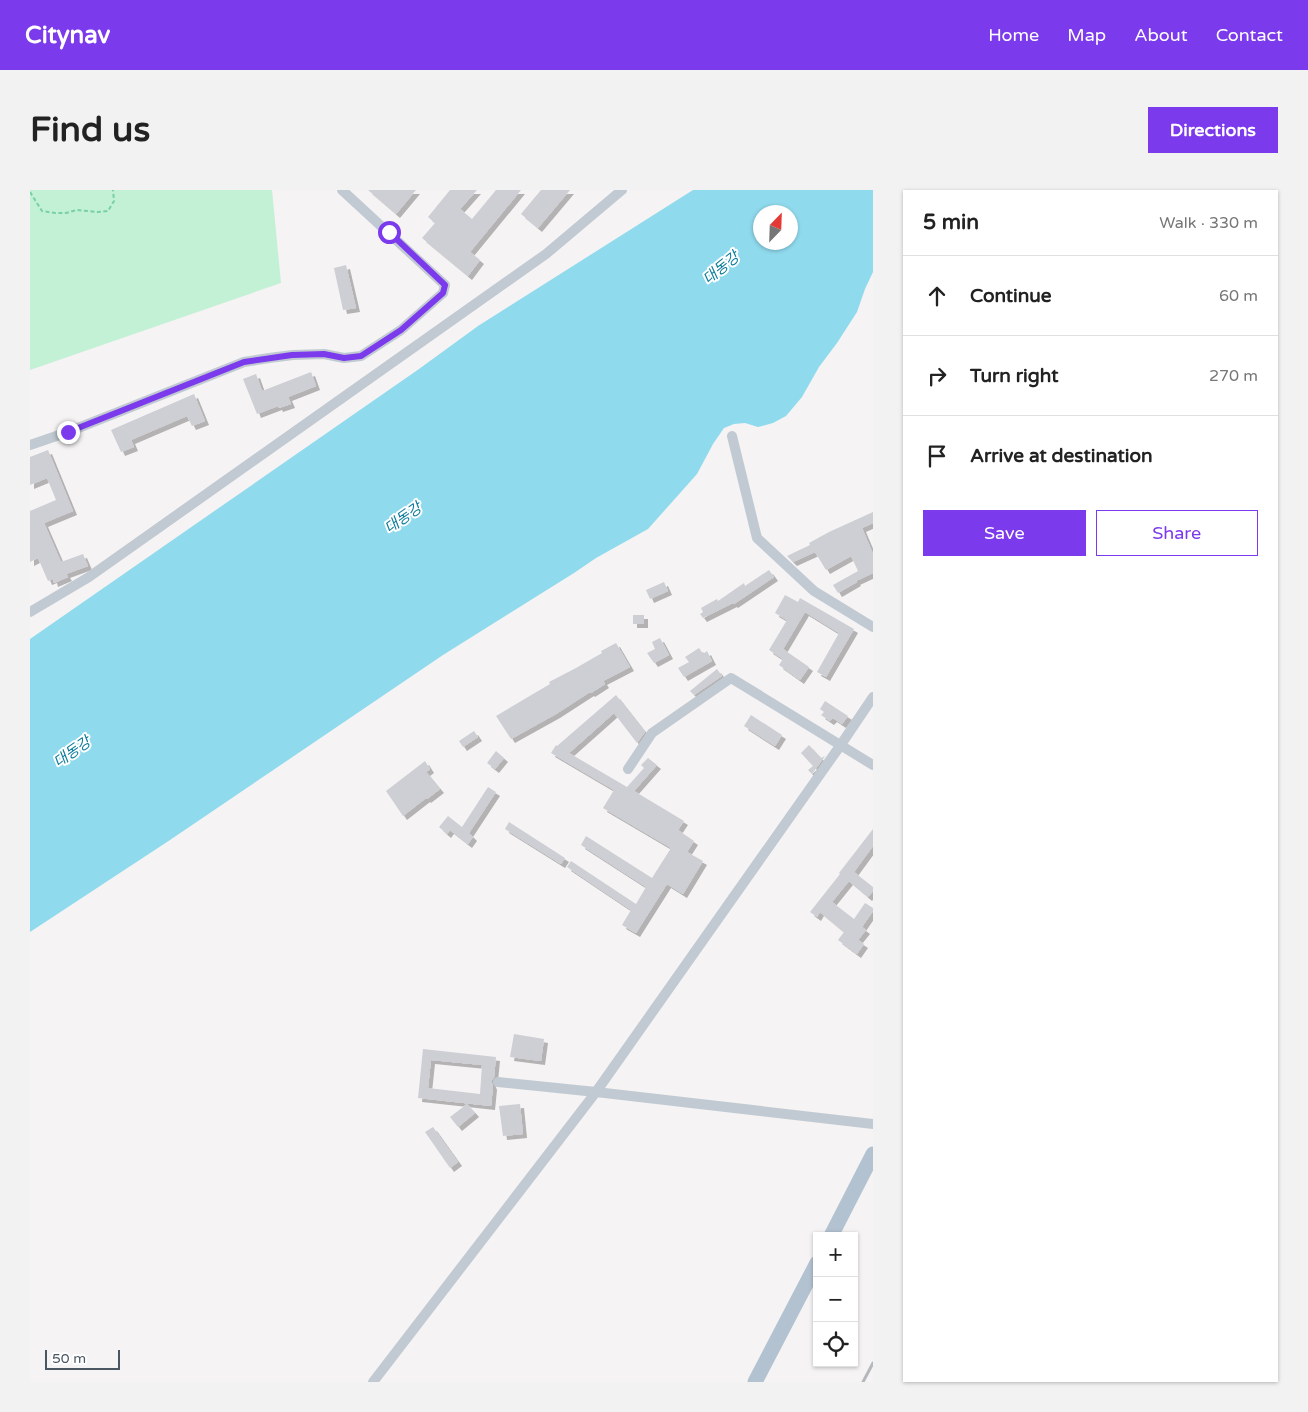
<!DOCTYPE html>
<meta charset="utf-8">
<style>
body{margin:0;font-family:"Varela Round","Noto Sans KR",sans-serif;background:#f2f2f2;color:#222}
.controls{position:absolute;right:15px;bottom:15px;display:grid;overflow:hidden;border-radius:0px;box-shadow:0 1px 4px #0004}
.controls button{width:45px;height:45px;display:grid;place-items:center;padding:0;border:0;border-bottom:1px solid #e0e0e0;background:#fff;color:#222;font:25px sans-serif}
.compass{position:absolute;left:723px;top:15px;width:45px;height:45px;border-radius:50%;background:#fff;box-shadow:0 1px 4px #0004;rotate:23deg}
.scale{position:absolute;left:15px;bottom:12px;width:75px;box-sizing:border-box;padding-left:5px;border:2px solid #4a5661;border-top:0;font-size:14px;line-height:18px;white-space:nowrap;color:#4a5661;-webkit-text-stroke:4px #fff;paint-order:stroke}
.stop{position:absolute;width:15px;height:15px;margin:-11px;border:4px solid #7c3aed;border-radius:50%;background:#fff}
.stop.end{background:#7c3aed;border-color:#fff;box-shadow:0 1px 5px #0008}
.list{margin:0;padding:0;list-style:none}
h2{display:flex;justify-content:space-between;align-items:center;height:65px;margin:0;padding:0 20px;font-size:21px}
h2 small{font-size:16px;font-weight:400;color:#767676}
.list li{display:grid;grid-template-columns:32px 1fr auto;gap:15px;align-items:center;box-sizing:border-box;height:80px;padding:0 20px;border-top:1px solid #e0e0e0}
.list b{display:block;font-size:19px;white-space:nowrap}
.list em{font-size:16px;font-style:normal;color:#767676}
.actions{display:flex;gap:10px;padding:15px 20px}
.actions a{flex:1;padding:11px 0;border:1px solid #7c3aed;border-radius:0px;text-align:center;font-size:18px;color:#7c3aed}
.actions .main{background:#7c3aed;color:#fff}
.icon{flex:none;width:28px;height:28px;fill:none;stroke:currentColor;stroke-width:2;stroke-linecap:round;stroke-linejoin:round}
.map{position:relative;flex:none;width:843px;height:1192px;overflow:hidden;border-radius:0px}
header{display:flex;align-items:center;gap:30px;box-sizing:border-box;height:70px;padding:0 25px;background:#7c3aed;color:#fff}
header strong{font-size:24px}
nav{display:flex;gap:28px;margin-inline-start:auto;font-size:18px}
.intro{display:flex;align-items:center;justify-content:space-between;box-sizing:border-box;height:120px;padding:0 30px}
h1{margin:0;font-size:35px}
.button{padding:12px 22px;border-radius:0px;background:#7c3aed;color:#fff;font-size:18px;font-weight:700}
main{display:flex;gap:30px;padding:0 30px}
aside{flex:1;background:#fff;border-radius:0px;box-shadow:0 1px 4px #0004}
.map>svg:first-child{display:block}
</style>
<header>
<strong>Citynav</strong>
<nav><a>Home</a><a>Map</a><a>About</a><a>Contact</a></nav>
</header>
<div class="intro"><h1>Find us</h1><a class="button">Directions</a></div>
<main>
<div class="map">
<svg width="843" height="1192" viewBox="0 0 843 1192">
<defs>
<filter id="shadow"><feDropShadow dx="4" dy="4" stdDeviation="0" flood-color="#0004"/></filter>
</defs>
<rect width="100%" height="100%" fill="#f5f3f3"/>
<!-- green -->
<polygon fill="#c3f1d5" points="0,0 242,0 251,93 0,180"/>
<!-- water -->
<path fill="#90daee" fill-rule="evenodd" d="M663 0H843V82L835 99 827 122 807 153 789 177 772 207 756 226 743 233 728 237 715 233 704 234 694 238 683 254 667 284 618 339 566 368 544 383 413 465 140 650 0 742V449L389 179 448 136ZM731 22H761V52H731Z"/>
<!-- building -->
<g fill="#cdcfd5" fill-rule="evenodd" filter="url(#shadow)">
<polygon points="338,0 386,0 366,24"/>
<polygon points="420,0 447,0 430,19 442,29 466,0 491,0 440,62 450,70 438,86 392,48 405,33 398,27"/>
<polygon points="511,0 540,0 508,38 491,24"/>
<polygon points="316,75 326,118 313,120 304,78"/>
<polygon points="281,182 286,196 258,207 261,214 249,218 248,216 227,224 213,189 226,184 232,201"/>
<polygon points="164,204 175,231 162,236 157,226 101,250 104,257 91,262 81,240"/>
<polygon points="18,260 43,321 14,333 31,372 53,364 58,376 36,384 38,387 24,393 23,389 18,391 8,368 0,372 0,321 26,310 17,288 0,295 0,267"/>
<polygon points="843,322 843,333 832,338 843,364 843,383 826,391 827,392 808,403 803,395 828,381 821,366 796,380 785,362 763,372 757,366 780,355 779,353 799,342"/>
<polygon points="739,380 744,387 704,414 703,413 673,428 670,424 673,422 671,418 687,409 688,411 714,393 715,396"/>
<polygon points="634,392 638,401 620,409 616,400"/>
<polygon points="755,405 768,412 770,408 824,439 796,487 787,482 809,443 775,422 753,459 779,477 770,490 749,475 753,469 739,460 757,430 745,423"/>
<rect x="603" y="425" width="11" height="9"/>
<polygon points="630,448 639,465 624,473 617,463 625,459 622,452"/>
<polygon points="586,453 600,477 573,491 575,494 561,503 560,502 526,524 481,549 466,526 520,494 519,492 546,478 572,463 571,461"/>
<polygon points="669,458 673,464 677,461 682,471 654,487 648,478 659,472 655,467"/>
<polygon points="687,479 692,486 664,505 660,501"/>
<polygon points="586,505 615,542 607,553 584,523 539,563 597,597 614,578 611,575 618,568 627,575 604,601 654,631 648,640 664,651 657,662 673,671 653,704 637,694 606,743 592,735 601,720 537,677 541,671 606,714 616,697 551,655 556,646 622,688 641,658 573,618 584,600 521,563 526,555 527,556"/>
<polygon points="795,511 818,526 812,534 803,528 800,531 791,525 794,522 790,519"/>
<polygon points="721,525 752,545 745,556 714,536"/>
<polygon points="444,541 448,547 433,557 429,551"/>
<polygon points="779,555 791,568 795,566 782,584 778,580 783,576 771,563"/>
<polygon points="466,561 474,568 465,579 457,573"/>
<polygon points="395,571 400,579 396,582 410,599 397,609 396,608 373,626 356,601"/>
<polygon points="458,597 466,602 439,643 443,647 438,654 420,640 417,644 409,637 418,626 432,637"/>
<polygon points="479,632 535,668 531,674 475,639"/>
<polygon points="843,639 843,656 824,682 843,697 843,701 838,707 819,691 802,712 824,729 835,713 843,718 843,721 832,737 836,740 828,750 834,754 827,764 808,750 814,742 790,722 787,727 780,722 810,684 809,683"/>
<polygon points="484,844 514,849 511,871 480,867"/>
<path d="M393 859 466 867 464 887 461 891 463 896 461 916 388 908ZM401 870 452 875 450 904 398 898Z"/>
<polygon points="437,914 445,923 428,937 420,927"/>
<polygon points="490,914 493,944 473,946 469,916"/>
<polygon points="403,937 428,972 420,978 395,942"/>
</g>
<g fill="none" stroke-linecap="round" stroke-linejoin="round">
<!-- path -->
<polyline stroke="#7ad0a6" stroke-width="2" stroke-dasharray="4 2.5" stroke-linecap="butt" points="0,2 12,21 25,23 36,23 47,20 68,22 78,21 84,11 83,0"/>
<!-- minor -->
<g stroke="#c1cad2" stroke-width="10">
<polyline points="702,246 727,348 784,401 843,437"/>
<polyline points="0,255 38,242 214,172 239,168 263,165 294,164 314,168 331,166 371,140 413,103 415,95 312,0"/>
<polyline points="0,422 59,387 516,64 592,0"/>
<polyline points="598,579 622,543 701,488 843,575"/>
<polyline points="468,892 566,902 843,934"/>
<polyline points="343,1192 566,902 810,556 843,507"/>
</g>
<!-- primary -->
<g stroke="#b3c2d1" stroke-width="15">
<polyline points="801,1046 843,964"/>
<polyline points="725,1192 787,1073"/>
</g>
<!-- rail -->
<polyline stroke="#b5b8bd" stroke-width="3" points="833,1192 843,1173"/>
</g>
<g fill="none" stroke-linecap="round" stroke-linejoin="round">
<!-- route -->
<polyline stroke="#7c3aed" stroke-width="6" points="38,242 214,172 262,165 294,164 314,168 331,166 371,140 413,103 415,95 359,42"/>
</g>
<g text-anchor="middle" stroke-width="4" stroke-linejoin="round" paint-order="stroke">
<!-- water labels -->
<g font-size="15" font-style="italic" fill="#0c7c9b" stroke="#fff">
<text transform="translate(691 78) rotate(-39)" y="5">대동강</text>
<text transform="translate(373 328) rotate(-35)" y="5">대동강</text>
<text transform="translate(42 562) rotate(-35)" y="5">대동강</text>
</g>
</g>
</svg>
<div class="controls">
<button>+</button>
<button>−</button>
<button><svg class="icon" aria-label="locate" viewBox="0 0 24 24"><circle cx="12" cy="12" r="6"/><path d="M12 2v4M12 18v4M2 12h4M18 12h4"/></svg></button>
</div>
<svg class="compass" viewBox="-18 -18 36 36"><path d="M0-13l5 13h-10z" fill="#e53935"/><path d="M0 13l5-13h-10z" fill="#767676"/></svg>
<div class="scale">50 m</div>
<div class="stop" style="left:359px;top:42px"></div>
<div class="stop end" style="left:38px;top:242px"></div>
</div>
<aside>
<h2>5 min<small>Walk · 330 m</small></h2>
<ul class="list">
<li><svg class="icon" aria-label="ahead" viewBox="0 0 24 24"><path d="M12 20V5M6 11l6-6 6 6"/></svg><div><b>Continue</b></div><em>60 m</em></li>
<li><svg class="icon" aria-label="right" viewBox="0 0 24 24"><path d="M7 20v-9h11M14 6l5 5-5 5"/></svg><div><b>Turn right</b></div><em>270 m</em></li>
<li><svg class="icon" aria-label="arrive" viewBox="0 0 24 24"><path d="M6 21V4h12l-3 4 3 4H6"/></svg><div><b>Arrive at destination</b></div></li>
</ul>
<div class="actions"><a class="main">Save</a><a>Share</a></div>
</aside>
</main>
